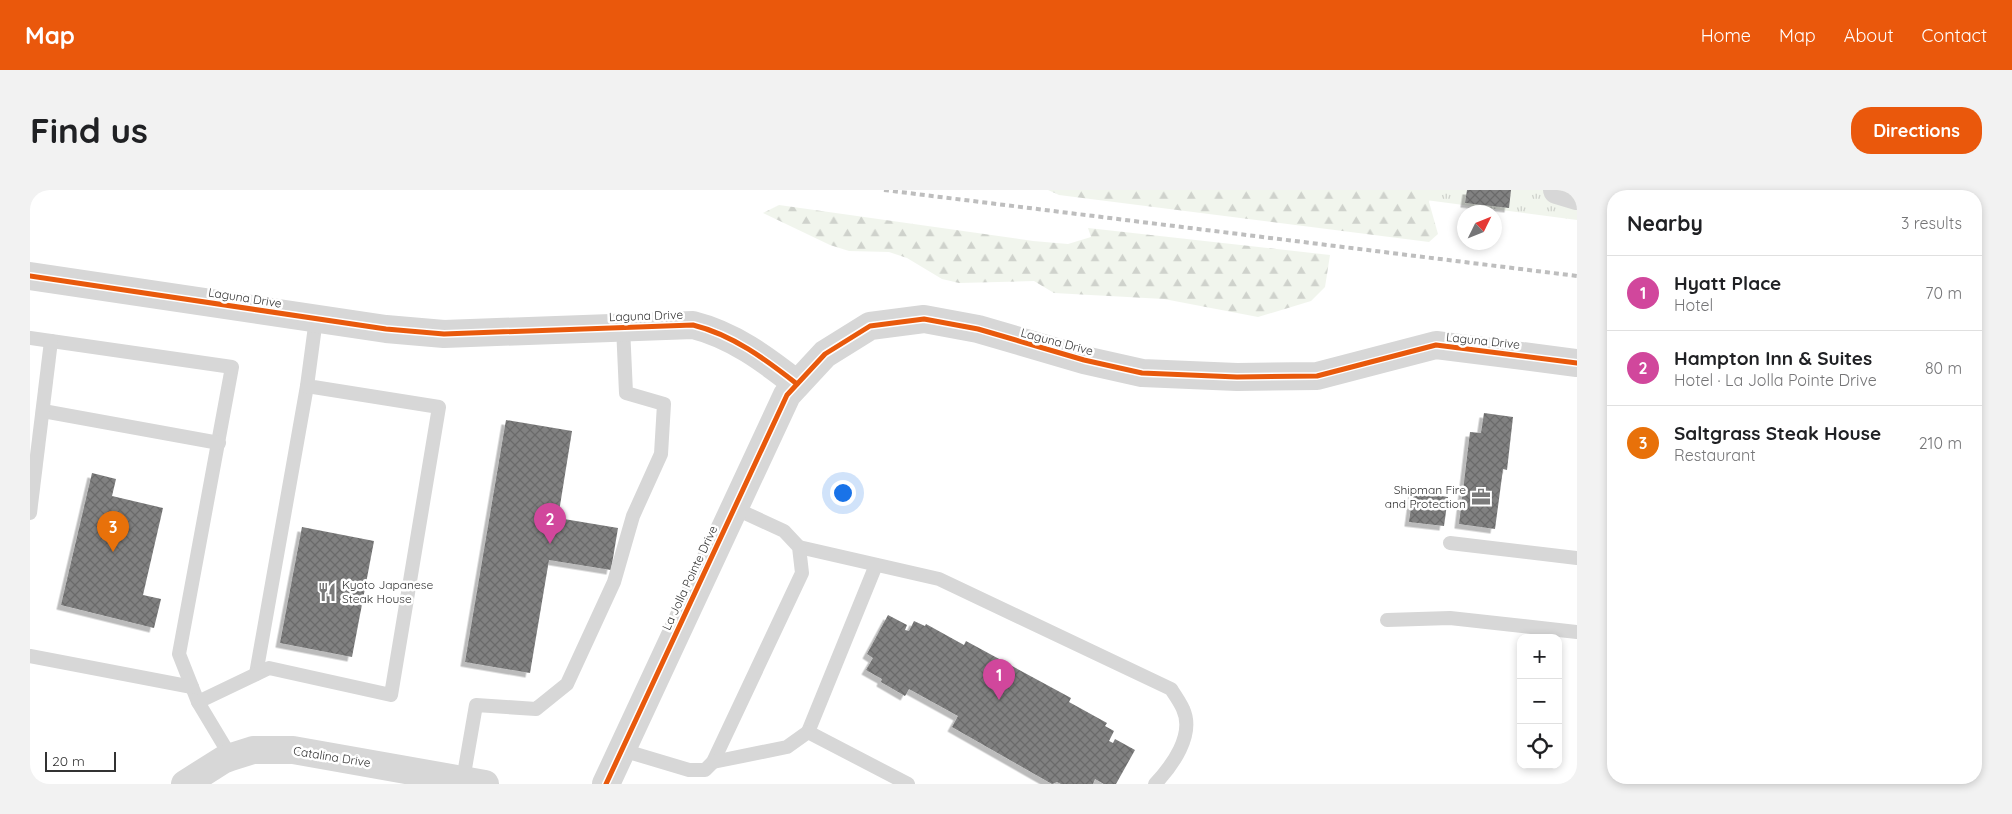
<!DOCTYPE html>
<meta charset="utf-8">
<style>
body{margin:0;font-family:Quicksand,sans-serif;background:#f2f2f2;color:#202124}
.controls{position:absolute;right:15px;bottom:15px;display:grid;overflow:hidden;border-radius:10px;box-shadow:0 2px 8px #0003}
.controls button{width:45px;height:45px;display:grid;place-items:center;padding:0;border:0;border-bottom:1px solid #e0e0e0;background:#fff;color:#202124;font:25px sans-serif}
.compass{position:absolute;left:1427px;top:15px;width:45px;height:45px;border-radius:50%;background:#fff;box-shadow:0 2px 8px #0003;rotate:47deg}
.scale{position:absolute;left:15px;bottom:12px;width:71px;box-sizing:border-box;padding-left:5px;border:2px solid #333;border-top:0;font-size:14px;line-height:18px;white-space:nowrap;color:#333;-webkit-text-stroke:4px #fff;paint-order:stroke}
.you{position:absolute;left:812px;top:302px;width:18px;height:18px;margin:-12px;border:4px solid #fff;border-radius:50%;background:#1a73e8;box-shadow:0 0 0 8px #1a73e833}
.badge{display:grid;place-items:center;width:32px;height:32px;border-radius:50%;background:#ea580c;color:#fff;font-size:16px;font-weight:700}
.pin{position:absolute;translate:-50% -41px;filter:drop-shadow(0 1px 2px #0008)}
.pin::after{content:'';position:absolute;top:26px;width:18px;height:15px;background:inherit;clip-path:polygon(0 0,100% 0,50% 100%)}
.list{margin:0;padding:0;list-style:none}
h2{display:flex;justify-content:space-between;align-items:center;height:65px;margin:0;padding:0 20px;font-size:21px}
h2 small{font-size:16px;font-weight:400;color:#757577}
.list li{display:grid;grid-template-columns:32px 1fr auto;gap:15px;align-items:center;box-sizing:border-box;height:75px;padding:0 20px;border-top:1px solid #e0e0e0}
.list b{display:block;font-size:19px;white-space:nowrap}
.list p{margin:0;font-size:16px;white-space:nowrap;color:#757577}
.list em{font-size:16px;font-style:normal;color:#757577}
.icon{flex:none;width:28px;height:28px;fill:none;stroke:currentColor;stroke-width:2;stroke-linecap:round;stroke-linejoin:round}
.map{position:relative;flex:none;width:1547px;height:594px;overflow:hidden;border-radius:20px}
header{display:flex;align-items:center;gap:30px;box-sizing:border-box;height:70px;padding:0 25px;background:#ea580c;color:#fff}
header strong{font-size:24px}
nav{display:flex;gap:28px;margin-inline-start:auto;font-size:18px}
.intro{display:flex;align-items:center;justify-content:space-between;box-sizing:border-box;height:120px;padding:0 30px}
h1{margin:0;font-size:35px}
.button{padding:12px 22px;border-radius:20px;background:#ea580c;color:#fff;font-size:18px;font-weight:700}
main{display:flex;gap:30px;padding:0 30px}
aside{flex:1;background:#fff;border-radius:20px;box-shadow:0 2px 8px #0003}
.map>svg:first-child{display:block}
</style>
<header>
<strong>Map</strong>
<nav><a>Home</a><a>Map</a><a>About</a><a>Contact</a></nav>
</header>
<div class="intro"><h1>Find us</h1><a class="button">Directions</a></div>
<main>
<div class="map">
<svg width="1547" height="594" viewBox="0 0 1547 594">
<defs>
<pattern id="grass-tufts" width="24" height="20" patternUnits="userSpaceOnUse" patternTransform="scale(1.25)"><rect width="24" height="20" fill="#f1f5ed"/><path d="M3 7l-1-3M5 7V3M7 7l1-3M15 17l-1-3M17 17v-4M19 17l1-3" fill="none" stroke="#cfd2cc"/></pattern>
<pattern id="forest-firs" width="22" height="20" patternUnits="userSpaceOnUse" patternTransform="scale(1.25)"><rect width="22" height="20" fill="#f1f5ed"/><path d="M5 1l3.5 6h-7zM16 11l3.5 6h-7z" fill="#cfd2cc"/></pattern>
<pattern id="building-cross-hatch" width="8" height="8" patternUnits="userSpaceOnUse" patternTransform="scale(1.25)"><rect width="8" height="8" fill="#818181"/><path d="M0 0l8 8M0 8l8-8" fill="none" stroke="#6a6a6a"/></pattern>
<filter id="shadow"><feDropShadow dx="-4.5" dy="4.5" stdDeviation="0" flood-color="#0004"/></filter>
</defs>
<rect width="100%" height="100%" fill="#fff"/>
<!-- grass -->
<polygon fill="url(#grass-tufts)" points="1320,0 1547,0 1547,30"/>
<!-- forest -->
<g fill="url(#forest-firs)">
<polygon points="1018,0 1402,0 1399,12 1408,44 1399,52 1029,5"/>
<polygon points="749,15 1003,51 1038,54 1061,47 1058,38 1300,65 1295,97 1281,111 1228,127 1134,109 1024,103 1004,91 929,93 912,89 877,68 859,62 819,61 800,55 733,23"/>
</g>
<!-- building -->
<g fill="url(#building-cross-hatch)" filter="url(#shadow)">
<polygon points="1437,0 1481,0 1479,18 1435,13"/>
<polygon points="1454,223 1483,227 1477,280 1473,279 1465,339 1429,334 1440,242 1451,243"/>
<polygon points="476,230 542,241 528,328 588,338 581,380 519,370 500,483 435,472"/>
<polygon points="62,283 86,289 82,306 133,318 113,405 131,409 124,438 31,415"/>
<polygon points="1383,302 1418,307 1414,336 1379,332"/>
<polygon points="272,337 344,351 322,467 250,453"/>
<polygon points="858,425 877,435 875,440 879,441 884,431 895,436 896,434 934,455 936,451 1041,508 1039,512 1077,533 1075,536 1084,541 1079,551 1083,553 1085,549 1105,560 1086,594 1074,594 1065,589 1063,594 1031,594 1027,592 1022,594 922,537 928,526 879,499 875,506 851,492 852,489 836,480 843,468 837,464"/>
</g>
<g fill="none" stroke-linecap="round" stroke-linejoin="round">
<!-- service -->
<g stroke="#d7d7d7" stroke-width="14">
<polyline points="0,148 202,177 149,464 168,512"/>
<polyline points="13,221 189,253"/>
<polyline points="0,323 21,151"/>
<polyline points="1420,353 1547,368"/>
<path d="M769 357 909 389 1141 499C1145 505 1150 512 1153 519 1165 545 1142 576 1125 594"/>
<polyline points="1357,430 1420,428 1547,442"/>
<polyline points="0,466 162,497"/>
<polyline points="226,484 277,196"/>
<polyline points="778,542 846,375"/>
<polyline points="592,560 659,580 675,580 683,572 772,383 769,357 754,341 704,318"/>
<polyline points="201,567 168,512 239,478 361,505 409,217 277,196 286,129"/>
<polyline points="683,572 757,557 778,542 878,594"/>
<polyline points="433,590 446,515 506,519 537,494 584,392 603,326 631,264 634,214 596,203 593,137"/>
</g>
<!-- minor -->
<g stroke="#d7d7d7" stroke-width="28">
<polyline points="1527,0 1547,6"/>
<path d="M0 86 356 139 414 144 663 135C703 145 735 169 767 194"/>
<polyline points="155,594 193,570 201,567 223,560 263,560 455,594"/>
<polyline points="576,594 757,205 795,164 840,136 894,129 948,139 1054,170 1112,183 1207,187 1287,186 1406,155 1547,173"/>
</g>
<!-- rail -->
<polyline stroke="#bebebe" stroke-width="4" stroke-dasharray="5 4" stroke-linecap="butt" points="854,0 1547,86"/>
<!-- cycleway casing -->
<g stroke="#fff" stroke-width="8">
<g id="cycleway">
<path d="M0 86 356 139 414 144 663 135C703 145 735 169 767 194"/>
<polyline points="576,594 757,205 795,164 840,136 894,129 948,139 1054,170 1112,183 1207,187 1287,186 1406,155 1547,173"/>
</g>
</g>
<!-- cycleway -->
<use href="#cycleway" stroke="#e8590c" stroke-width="5"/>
</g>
<!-- icons -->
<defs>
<g id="office-bare" transform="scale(1.5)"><path d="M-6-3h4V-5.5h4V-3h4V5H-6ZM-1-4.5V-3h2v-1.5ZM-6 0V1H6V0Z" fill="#7a7a7a" stroke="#fff" stroke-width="2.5" paint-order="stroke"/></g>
<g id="restaurant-bare" transform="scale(1.5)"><path d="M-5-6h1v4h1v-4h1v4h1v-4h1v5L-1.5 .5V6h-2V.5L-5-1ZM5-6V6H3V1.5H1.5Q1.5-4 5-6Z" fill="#7a7a7a" stroke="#fff" stroke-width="2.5" paint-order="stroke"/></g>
</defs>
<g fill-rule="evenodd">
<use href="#office-bare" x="1451" y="307"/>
<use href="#restaurant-bare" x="297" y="402"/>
</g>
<g text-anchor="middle" stroke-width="5" stroke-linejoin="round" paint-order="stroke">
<!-- street labels -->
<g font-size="12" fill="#333" stroke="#fff">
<text transform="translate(215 108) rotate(9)" y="4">Laguna Drive</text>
<text transform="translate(616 126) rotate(-2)" y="4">Laguna Drive</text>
<text transform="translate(1453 151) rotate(6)" y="4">Laguna Drive</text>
<text transform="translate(1027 152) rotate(15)" y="4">Laguna Drive</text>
<text transform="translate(660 388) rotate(-65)" y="4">La Jolla Pointe Drive</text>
<text transform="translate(302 567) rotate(9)" y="4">Catalina Drive</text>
</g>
<!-- poi labels -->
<g font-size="12" fill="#333" stroke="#fff" text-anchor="end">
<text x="1436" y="304">Shipman Fire<tspan x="1436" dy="14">and Protection</tspan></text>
<text x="312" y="399" text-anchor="start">Kyoto Japanese<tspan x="312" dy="14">Steak House</tspan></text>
</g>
</g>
</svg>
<div class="controls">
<button>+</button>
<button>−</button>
<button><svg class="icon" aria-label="locate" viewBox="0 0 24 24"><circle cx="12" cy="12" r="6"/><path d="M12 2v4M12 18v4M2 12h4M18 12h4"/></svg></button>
</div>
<svg class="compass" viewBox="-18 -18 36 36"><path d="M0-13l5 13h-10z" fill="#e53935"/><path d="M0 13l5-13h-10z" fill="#757577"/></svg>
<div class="scale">20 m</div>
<div class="you"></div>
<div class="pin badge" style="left:969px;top:510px;background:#d1479c">1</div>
<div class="pin badge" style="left:520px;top:354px;background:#d1479c">2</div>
<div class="pin badge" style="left:83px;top:362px;background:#e8710a">3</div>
</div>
<aside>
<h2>Nearby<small>3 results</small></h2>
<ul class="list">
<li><span class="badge" style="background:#d1479c">1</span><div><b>Hyatt Place</b><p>Hotel</p></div><em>70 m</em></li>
<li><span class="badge" style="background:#d1479c">2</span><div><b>Hampton Inn &amp; Suites</b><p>Hotel · La Jolla Pointe Drive</p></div><em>80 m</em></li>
<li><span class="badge" style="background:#e8710a">3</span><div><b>Saltgrass Steak House</b><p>Restaurant</p></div><em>210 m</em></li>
</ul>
</aside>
</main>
